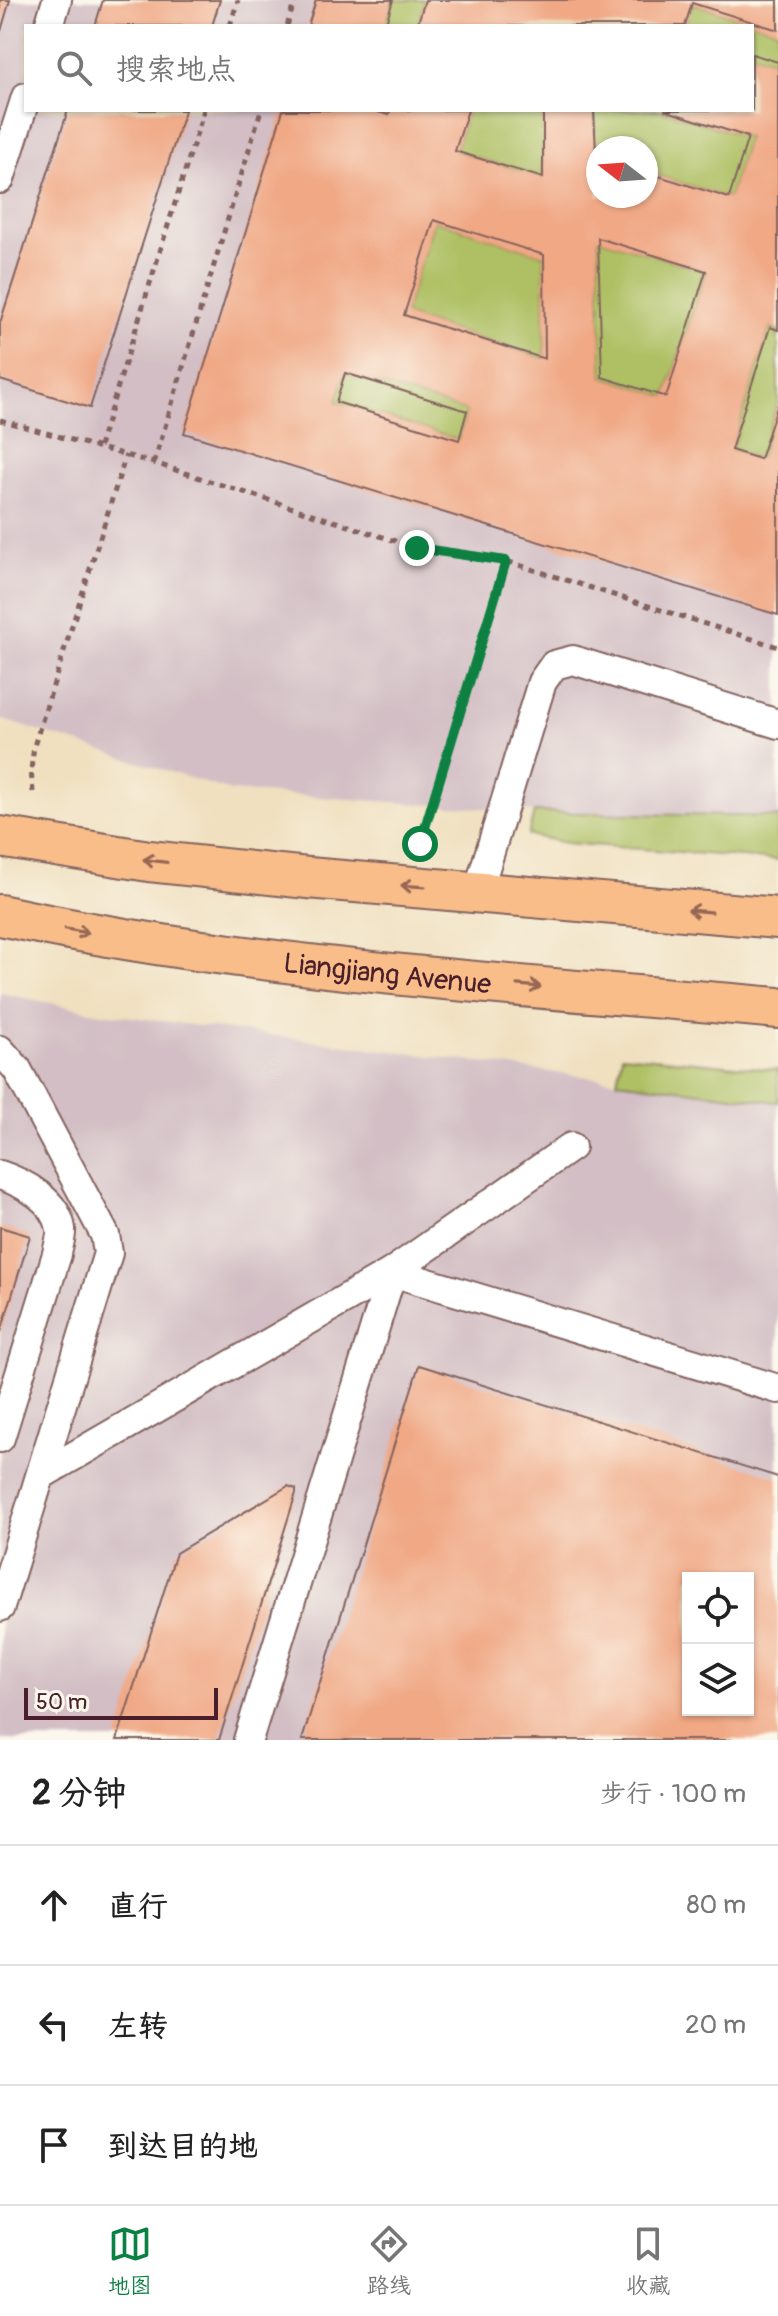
<!DOCTYPE html>
<html lang="zh">
<meta charset="utf-8">
<style>
body{margin:0;font-family:Pangolin,"LXGW WenKai TC",sans-serif;background:#f2f2f2;color:#222}
.controls{position:absolute;right:24px;bottom:24px;display:grid;overflow:hidden;border-radius:0px;box-shadow:0 2px 6px #0004}
.controls button{width:72px;height:72px;display:grid;place-items:center;padding:0;border:0;border-bottom:2px solid #e0e0e0;background:#fff;color:#222;font:40px sans-serif}
.compass{position:absolute;left:586px;top:136px;width:72px;height:72px;border-radius:50%;background:#fff;box-shadow:0 2px 6px #0004;rotate:287deg}
.scale{position:absolute;left:24px;bottom:20px;width:194px;box-sizing:border-box;padding-left:8px;border:4px solid #4a1f2b;border-top:0;font-size:22px;line-height:28px;white-space:nowrap;color:#4a1f2b;-webkit-text-stroke:6px #fbf7ec;paint-order:stroke}
.stop{position:absolute;width:24px;height:24px;margin:-18px;border:6px solid #0b8043;border-radius:50%;background:#fff}
.stop.end{background:#0b8043;border-color:#fff;box-shadow:0 2px 8px #0008}
.list{margin:0;padding:0;list-style:none}
h2{display:flex;justify-content:space-between;align-items:center;height:104px;margin:0;padding:0 32px;font-size:34px}
h2 small{font-size:26px;font-weight:400;color:#767676}
.list li{display:grid;grid-template-columns:52px 1fr auto;gap:24px;align-items:center;box-sizing:border-box;height:120px;padding:0 32px;border-top:2px solid #e0e0e0}
.list b{display:block;font-size:30px;white-space:nowrap}
.list em{font-size:26px;font-style:normal;color:#767676}
.icon{flex:none;width:44px;height:44px;fill:none;stroke:currentColor;stroke-width:2;stroke-linecap:round;stroke-linejoin:round}
.map{position:relative;flex:none;width:778px;height:1740px;overflow:hidden}
.search{position:absolute;background:#fff;box-shadow:0 2px 6px #0004;left:24px;right:24px;top:24px;height:88px;display:flex;align-items:center;gap:20px;box-sizing:border-box;padding:0 28px;border-radius:0px;color:#767676;font-size:30px}
.sheet{height:464px;background:#fff}
nav{display:flex;justify-content:space-around;align-items:center;box-sizing:border-box;height:112px;border-top:2px solid #e0e0e0;background:#fff;font-size:22px;color:#767676}
nav a{display:grid;justify-items:center;gap:4px}
nav .on{color:#0b8043}
.map>svg:first-child{display:block}
</style>
<div class="map">
<svg width="778" height="1740" viewBox="0 0 778 1740">
<rect width="100%" height="100%" fill="#fbf7ec"/>
<filter id="ink" filterUnits="userSpaceOnUse"><feTurbulence type="fractalNoise" baseFrequency=".0125" numOctaves="2"/><feDisplacementMap in="SourceGraphic" scale="16" xChannelSelector="R" yChannelSelector="G"/><feConvolveMatrix kernelMatrix="1 2 1 2 8 2 1 2 1" color-interpolation-filters="sRGB"/></filter>
<filter id="wash" filterUnits="userSpaceOnUse"><feTurbulence type="fractalNoise" baseFrequency=".006" numOctaves="4" result="noise"/><feDisplacementMap in="SourceGraphic" scale="32" xChannelSelector="R" yChannelSelector="G"/><feGaussianBlur stdDeviation="1.8" result="paint"/><feColorMatrix in="noise" values="0 0 0 0 0 0 0 0 0 0 0 0 0 0 0 0 0 1.4 0 .05"/><feComposite in="paint" operator="in"/></filter>
<g filter="url(#wash)">
<rect width="100%" height="100%" fill="#f0e0c0"/>
<!-- industrial -->
<g fill="#d2bec4" fill-rule="evenodd">
<path d="M0 0H778V817L534 812 231 791 0 719ZM26 26H752V110H26ZM598 148H646V196H598Z"/>
<path d="M0 993 102 1013 778 1102V1740H0ZM688 1578H748V1710H688Z"/>
</g>
<!-- green -->
<g fill="#aec063" stroke="#7c7047" stroke-width="2">
<polygon points="393,0 425,0 417,26 385,26"/>
<polygon points="692,3 778,30 778,62 752,54 752,26 685,26"/>
<polygon points="468,110 543,110 543,178 455,151"/>
<polygon points="594,110 662,110 748,137 729,198 646,172 646,148 598,148 598,158 596,157"/>
<polygon points="434,220 544,255 545,359 404,315"/>
<polygon points="598,238 706,271 666,397 602,377"/>
<polygon points="770,327 778,330 778,402 760,459 731,450"/>
<polygon points="345,373 467,411 459,440 336,402"/>
<polygon points="534,812 778,817 778,860 566,843 528,835"/>
<polygon points="622,1055 778,1070 778,1102 617,1081"/>
</g>
<g id="blocks">
<!-- building -->
<g fill="#f0a885" fill-rule="evenodd">
<polygon points="0,0 10,0 1,31 0,31"/>
<polygon points="103,0 220,0 212,26 95,26"/>
<polygon points="316,0 393,0 385,26 308,26"/>
<polygon points="425,0 778,0 778,30 692,3 685,26 417,26"/>
<path d="M752 54 778 62V330L770 327 731 450 760 459 778 404V615L184 433 283 110H371L389 115 390 110H468L455 151 543 178V110H594L598 196H646V172L729 198 748 137 664 110H752ZM434 220 544 255 545 359 404 315ZM598 238 706 271 666 397 602 377ZM345 373 467 411 459 440 336 402Z"/>
<polygon points="68,110 185,110 90,408 0,380 0,323"/>
<polygon points="0,1227 30,1236 1,1332 0,1332"/>
<path d="M419 1365 778 1477V1740H302ZM688 1578H748V1710H688Z"/>
<polygon points="288,1486 296,1489 296,1493 219,1740 117,1740 176,1553"/>
</g>
</g>
</g>
<g filter="url(#ink)">
<use href="#blocks" fill-opacity="0" stroke="#84635f" stroke-width="2"/>
<g fill="none" stroke-linecap="round" stroke-linejoin="round">
<!-- minor casing -->
<g stroke="#84635f" stroke-width="32">
<g id="minor">
<polyline points="49,26 57,0"/>
<polyline points="0,179 26,97"/>
<polyline points="478,891 542,682 554,665 573,660 778,724"/>
<polyline points="0,1050 17,1069 105,1235 108,1253 0,1607"/>
<path d="M0 1175C24 1183 57 1201 61 1229 62 1236 58 1247 57 1254L0 1438"/>
<polyline points="41,1475 392,1272 571,1147"/>
<polyline points="248,1740 392,1272 778,1389"/>
</g>
</g>
<!-- highway casing -->
<g stroke="#84635f" stroke-width="44">
<g id="highway">
<polyline points="0,837 149,861 308,878 778,918"/>
<path id="s1" d="M0 915C252 970 521 985 778 1008"/>
</g>
</g>
<!-- path -->
<g stroke="#84635f" stroke-width="5" stroke-dasharray="6 6" stroke-linecap="butt">
<polyline points="230,26 238,0"/>
<polyline points="287,26 295,0"/>
<polyline points="0,420 154,463 417,548 506,561 778,647"/>
<polyline points="99,447 204,110"/>
<polyline points="154,463 261,110"/>
<polyline points="33,792 31,770 34,746 126,455"/>
<polyline points="420,844 506,561"/>
</g>
<!-- minor -->
<use href="#minor" stroke="#fff" stroke-width="28"/>
<!-- highway -->
<use href="#highway" stroke="#f8bd89" stroke-width="40"/>
</g>
<!-- one-way arrows -->
<defs><path id="oneway-shaft" d="M-6 0H5M1.5-3L5.5 0L1.5 3" fill="none" stroke-width="1.6" stroke-linecap="round" stroke-linejoin="round" transform="scale(2)"/></defs>
<g stroke="#986655">
<use href="#oneway-shaft" transform="translate(155 861) rotate(-173)"/>
<use href="#oneway-shaft" transform="translate(413 886) rotate(-176)"/>
<use href="#oneway-shaft" transform="translate(700 911) rotate(-175)"/>
<use href="#oneway-shaft" transform="translate(77 931) rotate(11)"/>
<use href="#oneway-shaft" transform="translate(529 986) rotate(5)"/>
</g>
</g>
<g fill="none" stroke-linecap="round" stroke-linejoin="round" filter="url(#ink)">
<!-- route -->
<polyline stroke="#0b8043" stroke-width="10" points="417,548 506,561 420,844"/>
</g>
<g text-anchor="middle" stroke-width="7" stroke-linejoin="round" paint-order="stroke">
<!-- street labels -->
<g font-size="28" fill="#4a1f2b" stroke="#fbf7ec">
<text dy="10" stroke="none"><textPath href="#s1" startOffset="392">Liangjiang Avenue</textPath></text>
</g>
</g>
</svg>
<div class="controls">
<button><svg class="icon" aria-label="locate" viewBox="0 0 24 24"><circle cx="12" cy="12" r="6"/><path d="M12 2v4M12 18v4M2 12h4M18 12h4"/></svg></button>
<button><svg class="icon" aria-label="layers" viewBox="0 0 24 24"><path d="M12 4l9 5-9 5-9-5zM3 14l9 5 9-5"/></svg></button>
</div>
<svg class="compass" viewBox="-18 -18 36 36"><path d="M0-13l5 13h-10z" fill="#e53935"/><path d="M0 13l5-13h-10z" fill="#767676"/></svg>
<div class="scale">50 m</div>
<div class="stop" style="left:420px;top:844px"></div>
<div class="stop end" style="left:417px;top:548px"></div>
<div class="search"><svg class="icon" aria-label="search" viewBox="0 0 24 24"><circle cx="10" cy="10" r="6"/><path d="M15 15l6 6"/></svg>搜索地点</div>
</div>
<section class="sheet">
<h2>2 分钟<small>步行 · 100 m</small></h2>
<ul class="list">
<li><svg class="icon" aria-label="ahead" viewBox="0 0 24 24"><path d="M12 20V5M6 11l6-6 6 6"/></svg><div><b>直行</b></div><em>80 m</em></li>
<li><svg class="icon" aria-label="left" viewBox="0 0 24 24"><path d="M17 20v-9H6M10 6l-5 5 5 5"/></svg><div><b>左转</b></div><em>20 m</em></li>
<li><svg class="icon" aria-label="arrive" viewBox="0 0 24 24"><path d="M6 21V4h12l-3 4 3 4H6"/></svg><div><b>到达目的地</b></div></li>
</ul>
</section>
<nav>
<a class="on"><svg class="icon" aria-label="map" viewBox="0 0 24 24"><path d="M3 6l6-2 6 2 6-2v14l-6 2-6-2-6 2zM9 4v14M15 6v14"/></svg>地图</a>
<a><svg class="icon" aria-label="directions" viewBox="0 0 24 24"><path d="M12 3l9 9-9 9-9-9zM9 14v-3h6M13 9l2 2-2 2"/></svg>路线</a>
<a><svg class="icon" aria-label="saved" viewBox="0 0 24 24"><path d="M7 4h10v16l-5-4-5 4z"/></svg>收藏</a>
</nav>
